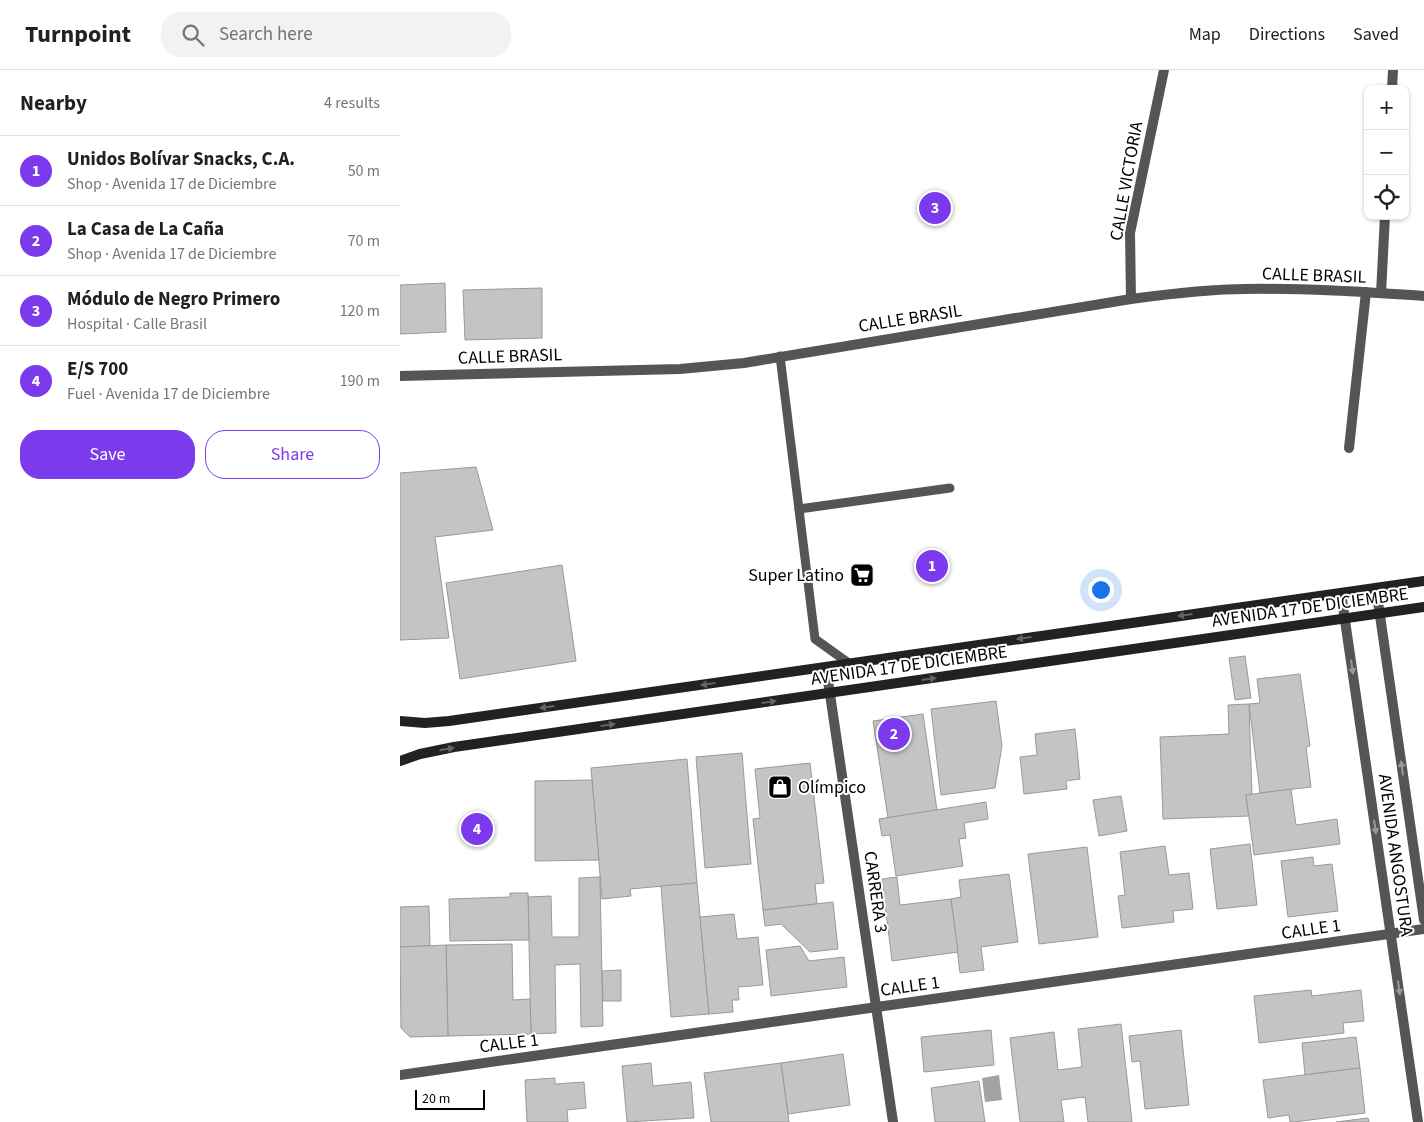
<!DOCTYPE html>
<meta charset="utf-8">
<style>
body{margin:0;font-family:"Source Sans 3",sans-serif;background:#f2f2f2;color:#202124}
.controls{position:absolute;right:15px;top:15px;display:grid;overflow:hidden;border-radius:10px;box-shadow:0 1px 4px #0004}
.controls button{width:45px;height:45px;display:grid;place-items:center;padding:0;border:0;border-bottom:1px solid #e0e0e0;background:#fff;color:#202124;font:25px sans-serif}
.scale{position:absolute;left:15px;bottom:12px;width:70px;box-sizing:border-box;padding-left:5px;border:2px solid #000;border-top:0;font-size:14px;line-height:18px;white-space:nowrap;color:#000;-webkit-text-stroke:4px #fff;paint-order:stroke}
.you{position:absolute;left:700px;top:519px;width:18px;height:18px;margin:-12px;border:4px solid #fff;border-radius:50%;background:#1a73e8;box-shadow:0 0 0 8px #1a73e833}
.badge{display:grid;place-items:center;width:32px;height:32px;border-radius:50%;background:#7c3aed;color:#fff;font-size:16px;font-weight:700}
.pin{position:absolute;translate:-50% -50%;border:2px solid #fff;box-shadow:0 1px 5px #0006}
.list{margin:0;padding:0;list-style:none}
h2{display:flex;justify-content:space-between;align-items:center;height:65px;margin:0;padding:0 20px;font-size:21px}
h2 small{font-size:16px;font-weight:400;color:#757577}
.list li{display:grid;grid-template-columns:32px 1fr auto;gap:15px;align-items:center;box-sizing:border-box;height:70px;padding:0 20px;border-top:1px solid #e0e0e0}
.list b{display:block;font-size:19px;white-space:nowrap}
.list p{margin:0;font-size:16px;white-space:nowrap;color:#757577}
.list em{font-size:16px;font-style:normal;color:#757577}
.actions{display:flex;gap:10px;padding:15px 20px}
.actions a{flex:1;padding:11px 0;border:1px solid #7c3aed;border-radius:20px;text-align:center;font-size:18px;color:#7c3aed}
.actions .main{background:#7c3aed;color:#fff}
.icon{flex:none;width:28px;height:28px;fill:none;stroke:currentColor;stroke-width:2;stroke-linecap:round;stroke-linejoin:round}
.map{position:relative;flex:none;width:1024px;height:1052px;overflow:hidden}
header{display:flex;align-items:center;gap:30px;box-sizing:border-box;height:70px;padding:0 25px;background:#fff;border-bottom:1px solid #e0e0e0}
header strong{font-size:24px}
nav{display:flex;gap:28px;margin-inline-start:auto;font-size:18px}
.search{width:350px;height:45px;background:#f2f2f2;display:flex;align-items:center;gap:12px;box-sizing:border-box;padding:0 18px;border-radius:20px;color:#757577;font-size:19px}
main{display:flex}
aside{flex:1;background:#fff}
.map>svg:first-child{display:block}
</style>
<header>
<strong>Turnpoint</strong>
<div class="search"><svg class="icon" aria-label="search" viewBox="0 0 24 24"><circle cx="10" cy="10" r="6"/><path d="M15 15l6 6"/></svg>Search here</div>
<nav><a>Map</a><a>Directions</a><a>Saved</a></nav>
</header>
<main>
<aside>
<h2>Nearby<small>4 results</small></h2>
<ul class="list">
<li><span class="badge">1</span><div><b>Unidos Bolívar Snacks, C.A.</b><p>Shop · Avenida 17 de Diciembre</p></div><em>50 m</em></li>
<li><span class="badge">2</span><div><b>La Casa de La Caña</b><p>Shop · Avenida 17 de Diciembre</p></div><em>70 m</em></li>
<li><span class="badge">3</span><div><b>Módulo de Negro Primero</b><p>Hospital · Calle Brasil</p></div><em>120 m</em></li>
<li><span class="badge">4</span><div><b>E/S 700</b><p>Fuel · Avenida 17 de Diciembre</p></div><em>190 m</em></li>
</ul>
<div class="actions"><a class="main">Save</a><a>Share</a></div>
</aside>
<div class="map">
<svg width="1024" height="1052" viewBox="0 0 1024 1052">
<rect width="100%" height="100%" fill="#fff"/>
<!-- water -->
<polygon fill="#a3a3a3" points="599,1005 602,1030 585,1032 582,1008"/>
<!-- building -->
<g fill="#c4c4c4" stroke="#999">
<polygon points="45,213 46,262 0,264 0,215"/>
<polygon points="142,218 142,268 65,270 63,220"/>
<polygon points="76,397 93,460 35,467 49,568 0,570 0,403"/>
<polygon points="162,495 176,591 60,609 46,513"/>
<polygon points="845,586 851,628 835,630 829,588"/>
<polygon points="900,604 910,676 906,677 911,717 860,723 849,634 860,633 857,609"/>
<polygon points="596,631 602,676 595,718 541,725 531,639"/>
<polygon points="849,634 852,725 846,725 849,746 763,749 760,667 829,664 828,635"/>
<polygon points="523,644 537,740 488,748 473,651"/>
<polygon points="675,659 680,709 666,711 667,719 624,724 620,687 637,685 635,664"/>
<polygon points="342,683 351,794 305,798 296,687"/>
<polygon points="287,689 297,813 230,819 231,826 202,829 191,698"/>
<polygon points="410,693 424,813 415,814 417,834 363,840 353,749 360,748 355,699"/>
<polygon points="192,710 199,790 135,791 135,711"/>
<polygon points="891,719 896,755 937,749 940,774 854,785 846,725"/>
<polygon points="721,726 727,761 699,766 693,730"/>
<polygon points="586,732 588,749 564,753 566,768 559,769 563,796 496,806 490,765 482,766 479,749"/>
<polygon points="850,774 857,835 817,839 810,779"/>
<polygon points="765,776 769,805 789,803 793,839 773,841 774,852 722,858 718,826 725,825 720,782"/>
<polygon points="687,777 698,867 639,874 628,784"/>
<polygon points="913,787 914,796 932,794 938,841 888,847 881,791"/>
<polygon points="609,804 618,872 581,877 584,900 560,903 551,829 561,827 559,810"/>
<polygon points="200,807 203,956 181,957 180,894 155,895 156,963 131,964 128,827 151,826 152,867 179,867 179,808"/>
<polygon points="497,807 500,835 551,829 558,882 492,891 482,809"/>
<polygon points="297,813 309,944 271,947 261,816"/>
<polygon points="110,823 128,823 129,870 50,871 49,829 110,827"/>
<polygon points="433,832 438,879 410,882 381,854 365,856 363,840"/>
<polygon points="29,836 30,876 0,877 0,837"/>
<polygon points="334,844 337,869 358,867 363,915 338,917 339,930 332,930 333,942 309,944 300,847"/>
<polygon points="112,874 113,930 130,929 131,964 48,966 46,875"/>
<polygon points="46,875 48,966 10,967 1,958 0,877"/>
<polygon points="400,876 409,891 444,887 447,917 371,926 366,880"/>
<polygon points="221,900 221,931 203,931 202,901"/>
<polygon points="911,920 912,926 961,920 964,951 943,953 944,963 859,973 854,926"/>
<polygon points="721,954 732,1052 688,1052 685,1027 661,1030 664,1052 620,1052 610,968 654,962 658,1000 682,997 678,959"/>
<polygon points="591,960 594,995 524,1002 521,967"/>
<polygon points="781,960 789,1035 745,1039 740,991 732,992 729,966"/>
<polygon points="956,967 960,998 905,1005 902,973"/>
<polygon points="443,984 450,1035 388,1044 381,993"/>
<polygon points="251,993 253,1016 291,1012 294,1048 227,1052 222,996"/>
<polygon points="381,993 389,1052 311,1052 304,1003"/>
<polygon points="960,998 965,1043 894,1052 890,1052 889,1045 868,1048 863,1010"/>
<polygon points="155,1008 155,1014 184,1012 186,1038 167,1040 168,1052 127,1052 125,1010"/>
<polygon points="579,1011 585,1052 535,1052 531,1018"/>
<polygon points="968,1048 969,1052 936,1052"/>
</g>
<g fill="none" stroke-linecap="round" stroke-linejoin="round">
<!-- lane -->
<g stroke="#555" stroke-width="9">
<polyline points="380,286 415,569 450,594"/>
<polyline points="399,439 550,418"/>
</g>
<!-- street -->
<g stroke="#555" stroke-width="10">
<polyline points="992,19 993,0"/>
<polyline points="981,223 985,146"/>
<polyline points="731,229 730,163 764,0"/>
<path d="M0 306 280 299 344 293 731 229C768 224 807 219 845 219 905 218 964 222 1024 226"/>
<polyline points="949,378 966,222"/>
<polyline points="976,518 1024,850"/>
<polyline points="941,523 1018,1052"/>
<polyline points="426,597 493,1052"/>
<polyline points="0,1005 1024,859"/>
</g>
<!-- secondary -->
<g stroke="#222" stroke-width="10">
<polyline points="0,651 25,653 49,651 1024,511"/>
<polyline points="0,691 20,684 54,677 1024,537"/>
</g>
</g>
<!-- one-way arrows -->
<defs><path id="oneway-solid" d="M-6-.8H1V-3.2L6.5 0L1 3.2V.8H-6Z" transform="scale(1.25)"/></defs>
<g fill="#646464">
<use href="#oneway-solid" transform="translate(785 545) rotate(172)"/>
<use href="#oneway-solid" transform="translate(624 568) rotate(172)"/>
<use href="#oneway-solid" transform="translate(529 609) rotate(-8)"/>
<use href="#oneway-solid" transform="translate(308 614) rotate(172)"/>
<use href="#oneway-solid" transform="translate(369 632) rotate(-8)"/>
<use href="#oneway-solid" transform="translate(147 637) rotate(172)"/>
<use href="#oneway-solid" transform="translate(208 655) rotate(-8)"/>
<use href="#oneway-solid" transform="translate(47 679) rotate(-10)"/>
</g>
<g fill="#999">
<use href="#oneway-solid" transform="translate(952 597) rotate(82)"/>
<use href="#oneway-solid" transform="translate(1002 698) rotate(-98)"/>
<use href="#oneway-solid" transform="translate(975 757) rotate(82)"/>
<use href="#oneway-solid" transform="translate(999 918) rotate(82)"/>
</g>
<!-- icons -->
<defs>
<g id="supermarket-square" transform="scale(1.25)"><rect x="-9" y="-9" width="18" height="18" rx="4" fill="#000" stroke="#fff"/><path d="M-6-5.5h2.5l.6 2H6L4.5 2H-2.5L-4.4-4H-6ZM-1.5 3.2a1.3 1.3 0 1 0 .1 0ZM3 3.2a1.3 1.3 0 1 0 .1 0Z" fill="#fff"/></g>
<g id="shop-square" transform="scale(1.25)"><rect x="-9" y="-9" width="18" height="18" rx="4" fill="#000" stroke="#fff"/><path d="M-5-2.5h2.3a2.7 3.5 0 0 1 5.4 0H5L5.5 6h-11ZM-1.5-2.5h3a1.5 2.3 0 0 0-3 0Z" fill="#fff"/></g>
</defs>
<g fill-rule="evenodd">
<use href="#supermarket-square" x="462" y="505"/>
<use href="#shop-square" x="380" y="717"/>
</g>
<g text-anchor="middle" stroke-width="4" stroke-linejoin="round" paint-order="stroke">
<!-- street labels -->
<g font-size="18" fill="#000" stroke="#fff">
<text transform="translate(726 111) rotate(-80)" y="6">CALLE VICTORIA</text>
<text transform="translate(914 205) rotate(2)" y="6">CALLE BRASIL</text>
<text transform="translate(510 248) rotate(-9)" y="6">CALLE BRASIL</text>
<text transform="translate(110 286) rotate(-2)" y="6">CALLE BRASIL</text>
<text transform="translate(910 537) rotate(-8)" y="6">AVENIDA 17 DE DICIEMBRE</text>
<text transform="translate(509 595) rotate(-8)" y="6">AVENIDA 17 DE DICIEMBRE</text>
<text transform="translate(996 785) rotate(82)" y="6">AVENIDA ANGOSTURA</text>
<text transform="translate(476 822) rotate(82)" y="6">CARRERA 3</text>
<text transform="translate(911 859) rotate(-8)" y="6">CALLE 1</text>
<text transform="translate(510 916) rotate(-8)" y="6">CALLE 1</text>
<text transform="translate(109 973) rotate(-7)" y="6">CALLE 1</text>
</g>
<!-- poi labels -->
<g font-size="18" fill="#000" stroke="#fff" text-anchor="end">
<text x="444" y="511">Super Latino</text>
<text x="398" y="723" text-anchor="start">Olímpico</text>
</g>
</g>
</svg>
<div class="controls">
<button>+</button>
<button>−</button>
<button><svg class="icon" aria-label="locate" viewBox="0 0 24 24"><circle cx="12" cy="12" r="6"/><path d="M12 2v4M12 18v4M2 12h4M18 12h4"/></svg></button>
</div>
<div class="scale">20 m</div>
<div class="you"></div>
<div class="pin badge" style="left:532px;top:496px">1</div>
<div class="pin badge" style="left:494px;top:664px">2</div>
<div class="pin badge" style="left:535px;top:138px">3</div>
<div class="pin badge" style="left:77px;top:759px">4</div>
</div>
</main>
